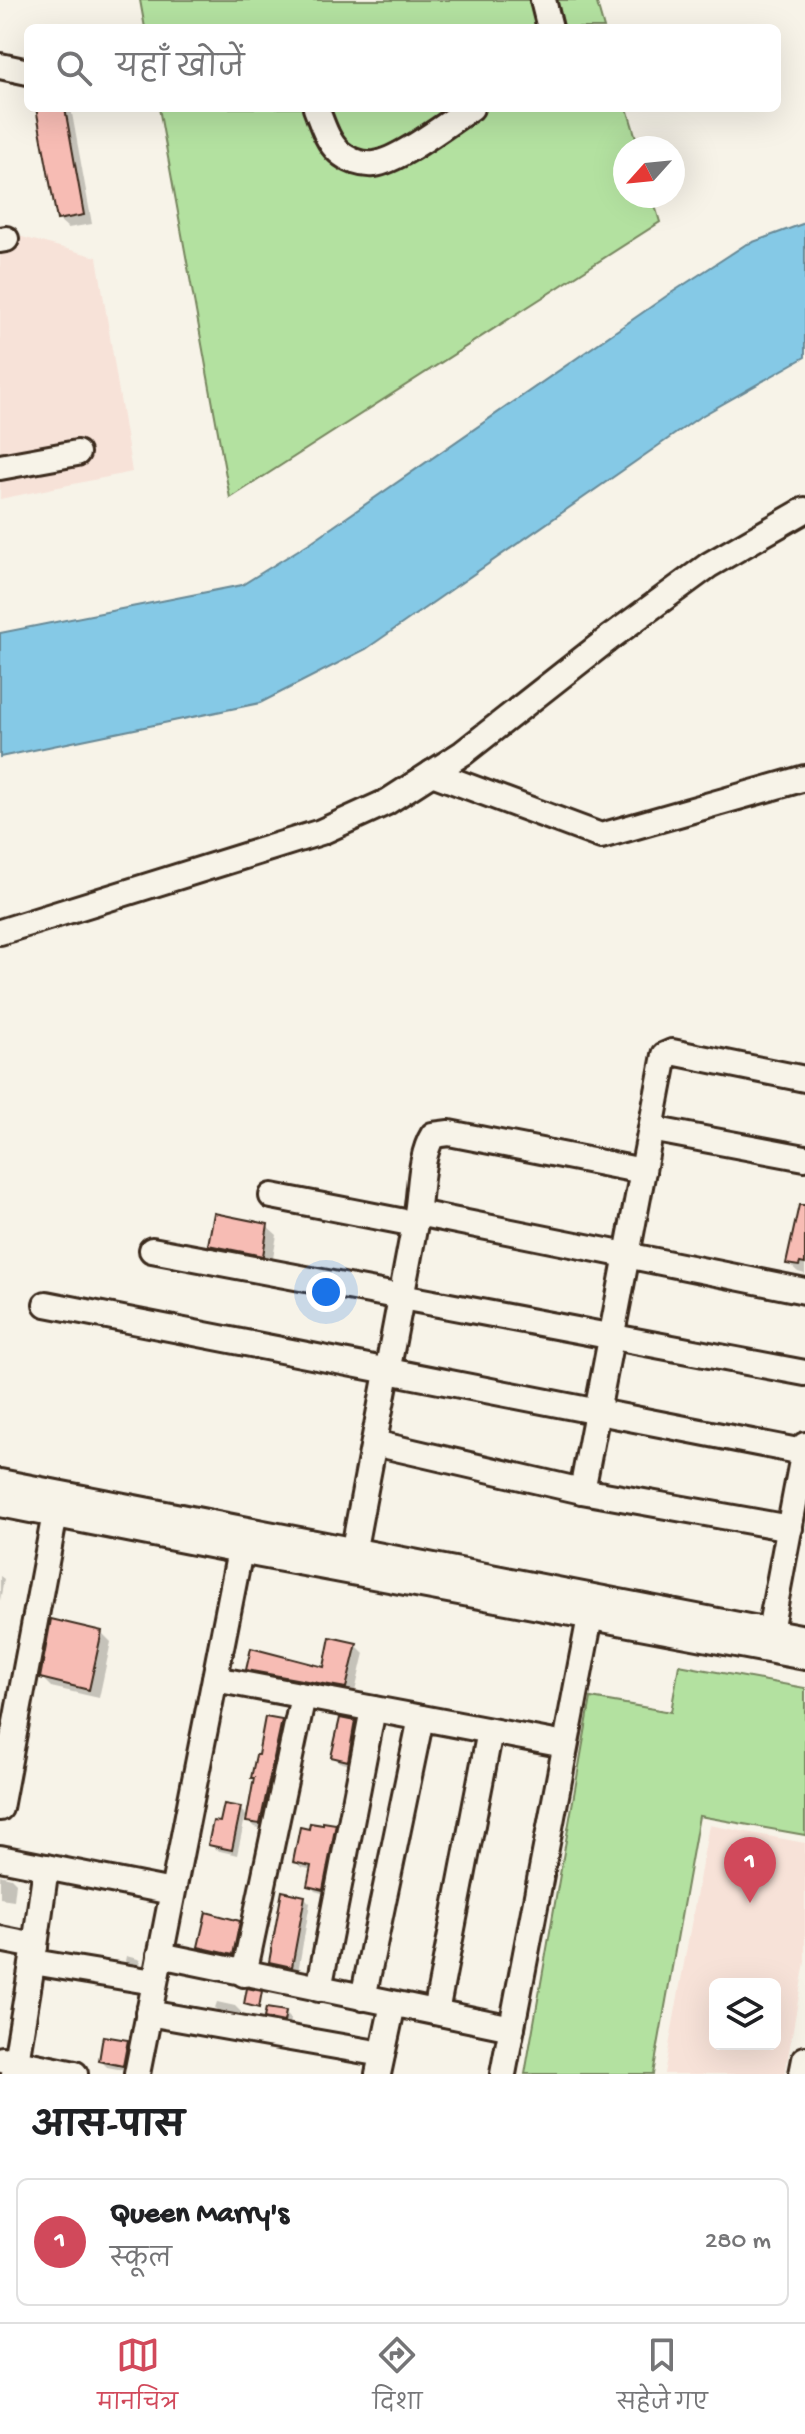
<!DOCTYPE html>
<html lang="hi">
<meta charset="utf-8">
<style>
body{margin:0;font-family:"Gochi Hand","Playpen Sans Deva",sans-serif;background:#f6f6f6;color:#202124}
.controls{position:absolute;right:24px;bottom:24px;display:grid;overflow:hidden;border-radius:12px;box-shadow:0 8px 32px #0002}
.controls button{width:72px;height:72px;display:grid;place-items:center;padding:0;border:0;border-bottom:2px solid #e0e0e0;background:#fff;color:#202124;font:40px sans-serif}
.compass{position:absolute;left:613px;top:136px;width:72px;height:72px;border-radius:50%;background:#fff;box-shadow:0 8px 32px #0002;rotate:243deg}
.you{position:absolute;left:326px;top:1292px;width:28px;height:28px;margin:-20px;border:6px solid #fff;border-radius:50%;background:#1a73e8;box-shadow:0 0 0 12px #1a73e833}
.badge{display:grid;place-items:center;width:52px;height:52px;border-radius:50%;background:#d1495b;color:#fff;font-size:26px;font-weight:700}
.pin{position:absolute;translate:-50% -66px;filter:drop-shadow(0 2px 4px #0008)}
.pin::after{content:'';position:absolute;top:42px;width:28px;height:24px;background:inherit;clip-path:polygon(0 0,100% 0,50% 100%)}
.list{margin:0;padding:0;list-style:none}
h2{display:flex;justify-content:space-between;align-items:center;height:104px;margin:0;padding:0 32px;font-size:34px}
h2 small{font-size:26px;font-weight:400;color:#757577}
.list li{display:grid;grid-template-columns:52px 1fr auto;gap:24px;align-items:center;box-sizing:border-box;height:128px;margin:0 16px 16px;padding:0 16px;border:2px solid #e0e0e0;border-radius:12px}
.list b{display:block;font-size:30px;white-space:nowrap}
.list p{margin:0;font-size:26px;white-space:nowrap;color:#757577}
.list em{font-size:26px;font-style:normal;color:#757577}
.icon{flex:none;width:44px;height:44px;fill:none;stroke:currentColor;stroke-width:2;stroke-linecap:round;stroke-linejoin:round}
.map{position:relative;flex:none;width:805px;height:2074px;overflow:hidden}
.search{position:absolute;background:#fff;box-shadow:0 8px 32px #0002;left:24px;right:24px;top:24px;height:88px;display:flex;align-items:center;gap:20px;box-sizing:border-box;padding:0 28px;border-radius:12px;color:#757577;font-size:30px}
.sheet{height:248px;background:#fff}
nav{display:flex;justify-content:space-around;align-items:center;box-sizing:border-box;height:112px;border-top:2px solid #e0e0e0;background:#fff;font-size:22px;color:#757577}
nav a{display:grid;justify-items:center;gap:4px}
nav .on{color:#d1495b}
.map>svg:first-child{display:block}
</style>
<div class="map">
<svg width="805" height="2074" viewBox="0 0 805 2074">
<rect width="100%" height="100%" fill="#f7f3e8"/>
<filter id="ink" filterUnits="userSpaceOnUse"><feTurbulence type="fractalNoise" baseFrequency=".0125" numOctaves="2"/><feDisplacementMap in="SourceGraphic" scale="16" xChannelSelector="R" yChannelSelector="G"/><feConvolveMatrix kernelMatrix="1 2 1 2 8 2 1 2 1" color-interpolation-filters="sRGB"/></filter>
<g filter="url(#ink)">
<!-- built -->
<g fill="#f7e2d8" fill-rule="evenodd">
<polygon points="11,234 97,257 132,472 0,499 0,236"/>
<path d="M709 1825 805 1843V1962L785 2074H664ZM715 1984H775V2044H715Z"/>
</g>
<!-- green -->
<g fill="#b3e1a0" stroke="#77865f" stroke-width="2">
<polygon points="140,0 596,0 604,28 145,28"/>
<polygon points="159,108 627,108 639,148 625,148 625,196 652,196 660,222 230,498"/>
<polygon points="679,1665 805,1688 805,1835 699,1816 653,2074 525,2074 591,1698 671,1712"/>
</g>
<!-- water -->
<polygon fill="#85c9e6" stroke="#678996" stroke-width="2" points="805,223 805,357 698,418 366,649 260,703 0,757 0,633 242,585 311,542 668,295 745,245"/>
<!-- shadow -->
<g fill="#0003">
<polygon points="39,108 71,108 92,224 68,228 58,219"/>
<polygon points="805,1214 805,1274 798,1272 788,1263"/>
<polygon points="267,1226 277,1235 272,1264 220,1254 210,1245"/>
<polygon points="0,1576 4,1579 0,1601"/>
<polygon points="101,1632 111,1642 99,1698 51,1687 42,1678"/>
<polygon points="356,1645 364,1653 354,1696 257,1677 249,1669 325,1669"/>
<polygon points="282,1722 288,1728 266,1829 254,1827 245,1818 237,1855 216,1850 210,1844 222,1825 240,1809 248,1818"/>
<polygon points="354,1723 360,1729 353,1766 339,1762 333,1756"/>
<polygon points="335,1826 341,1832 328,1895 315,1891 309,1885 313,1870 301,1867 295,1861"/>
<polygon points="0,1875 11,1878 16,1883 14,1900 0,1898"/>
<polygon points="304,1897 310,1903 298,1972 278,1968 271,1962"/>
<polygon points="239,1922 248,1932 242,1963 209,1956 200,1947"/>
<polygon points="126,1956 138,1959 140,1961 139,1965 127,1963 125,1961"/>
<polygon points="217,2002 235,2006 241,2012 239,2018 221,2014 215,2008"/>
<polygon points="285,2013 291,2019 290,2027 272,2023 266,2017"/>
<polygon points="127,2042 133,2048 129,2071 107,2067 101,2061"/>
</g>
<!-- building -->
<g fill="#f7bcb4" stroke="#3b2a1e" stroke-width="2">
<polygon points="36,108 65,108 84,215 57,220"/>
<polygon points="799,1205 805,1205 805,1264 800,1263 799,1266 786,1264"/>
<polygon points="214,1213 268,1224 263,1256 208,1245"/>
<polygon points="51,1619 102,1631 89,1690 40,1678"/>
<polygon points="330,1637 357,1643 346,1688 246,1670 251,1648 324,1667"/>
<polygon points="265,1717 282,1720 260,1824 246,1822 254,1778 251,1778 256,1755 258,1755"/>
<polygon points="340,1718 355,1721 348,1761 331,1757"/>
<polygon points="224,1804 241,1807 232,1850 208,1845 213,1821 220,1822"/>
<polygon points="323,1822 336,1824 323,1890 307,1886 311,1866 293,1862 300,1827 309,1829 310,1823 323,1825"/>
<polygon points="282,1891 305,1896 292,1967 269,1962"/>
<polygon points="206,1912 240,1921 233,1955 198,1947"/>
<polygon points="247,1988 262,1991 259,2008 244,2004"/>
<polygon points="266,2008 286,2011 284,2022 264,2018"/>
<polygon points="103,2036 128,2040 123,2066 99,2061"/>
</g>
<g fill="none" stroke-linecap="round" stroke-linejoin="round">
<!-- minor casing -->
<g stroke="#3b2a1e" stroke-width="30">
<g id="minor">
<polyline points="543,0 550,28"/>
<polyline points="0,66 28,72"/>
<path d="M316 108C322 123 327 141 339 152 348 160 361 165 374 164 399 161 448 123 471 108"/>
<polyline points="0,240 6,239"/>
<polyline points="0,467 77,453"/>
<polyline points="432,773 601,836 805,778"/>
<polyline points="0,932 321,832 387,802 463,753 608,639 709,565 805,510"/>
<polyline points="651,1129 805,1158"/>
<polyline points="272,1196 415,1224"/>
<polyline points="417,1213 805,1291"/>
<polyline points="152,1250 805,1373"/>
<polyline points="46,1304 803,1452"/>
<polyline points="374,1443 582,1491 790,1528"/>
<polyline points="0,1482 805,1638"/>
<polyline points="582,1491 665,1055 672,1052 805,1079"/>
<polyline points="0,1504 240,1551 805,1657"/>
<path d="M351 1564 417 1213C421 1189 420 1156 433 1135L449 1133 643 1171"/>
<polyline points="767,1647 805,1445"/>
<polyline points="215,1679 565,1745"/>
<polyline points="0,1808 55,1514"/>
<polyline points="0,1858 172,1892"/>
<polyline points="0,1939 35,1946"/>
<polyline points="160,1955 512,2028"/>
<polyline points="33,1962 154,1982"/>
<polyline points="244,1974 303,1696"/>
<polyline points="319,1989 373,1709"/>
<polyline points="363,1998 421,1718"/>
<polyline points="436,2012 490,1731"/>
<polyline points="148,2013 382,2054"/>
<polyline points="2,2059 75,2074"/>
<polyline points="14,2074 35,1946 46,1867"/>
<polyline points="137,2074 240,1551"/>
<polyline points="378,2074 393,2004"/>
<polyline points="503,2074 590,1617"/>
<polyline points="802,2074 805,2059"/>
</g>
</g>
<!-- minor -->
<use href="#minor" stroke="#f7f3e8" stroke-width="24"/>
</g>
</g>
</svg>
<div class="controls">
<button><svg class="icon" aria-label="layers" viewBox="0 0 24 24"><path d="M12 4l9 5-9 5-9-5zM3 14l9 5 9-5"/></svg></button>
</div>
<svg class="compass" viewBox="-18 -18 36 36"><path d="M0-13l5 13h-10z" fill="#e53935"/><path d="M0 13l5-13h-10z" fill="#757577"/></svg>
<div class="you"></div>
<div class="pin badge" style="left:750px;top:1903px">1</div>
<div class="search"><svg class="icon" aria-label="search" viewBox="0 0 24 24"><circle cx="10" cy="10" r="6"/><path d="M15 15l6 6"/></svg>यहाँ खोजें</div>
</div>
<section class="sheet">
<h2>आस-पास<small></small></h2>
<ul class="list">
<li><span class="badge">1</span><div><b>Queen Marry's</b><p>स्कूल</p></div><em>280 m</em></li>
</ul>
</section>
<nav>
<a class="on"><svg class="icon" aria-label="map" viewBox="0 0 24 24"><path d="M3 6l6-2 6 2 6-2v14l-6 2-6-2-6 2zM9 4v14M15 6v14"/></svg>मानचित्र</a>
<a><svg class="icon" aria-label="directions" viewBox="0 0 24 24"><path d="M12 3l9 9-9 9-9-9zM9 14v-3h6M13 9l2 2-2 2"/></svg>दिशा</a>
<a><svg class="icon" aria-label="saved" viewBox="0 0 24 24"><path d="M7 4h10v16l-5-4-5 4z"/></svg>सहेजे गए</a>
</nav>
